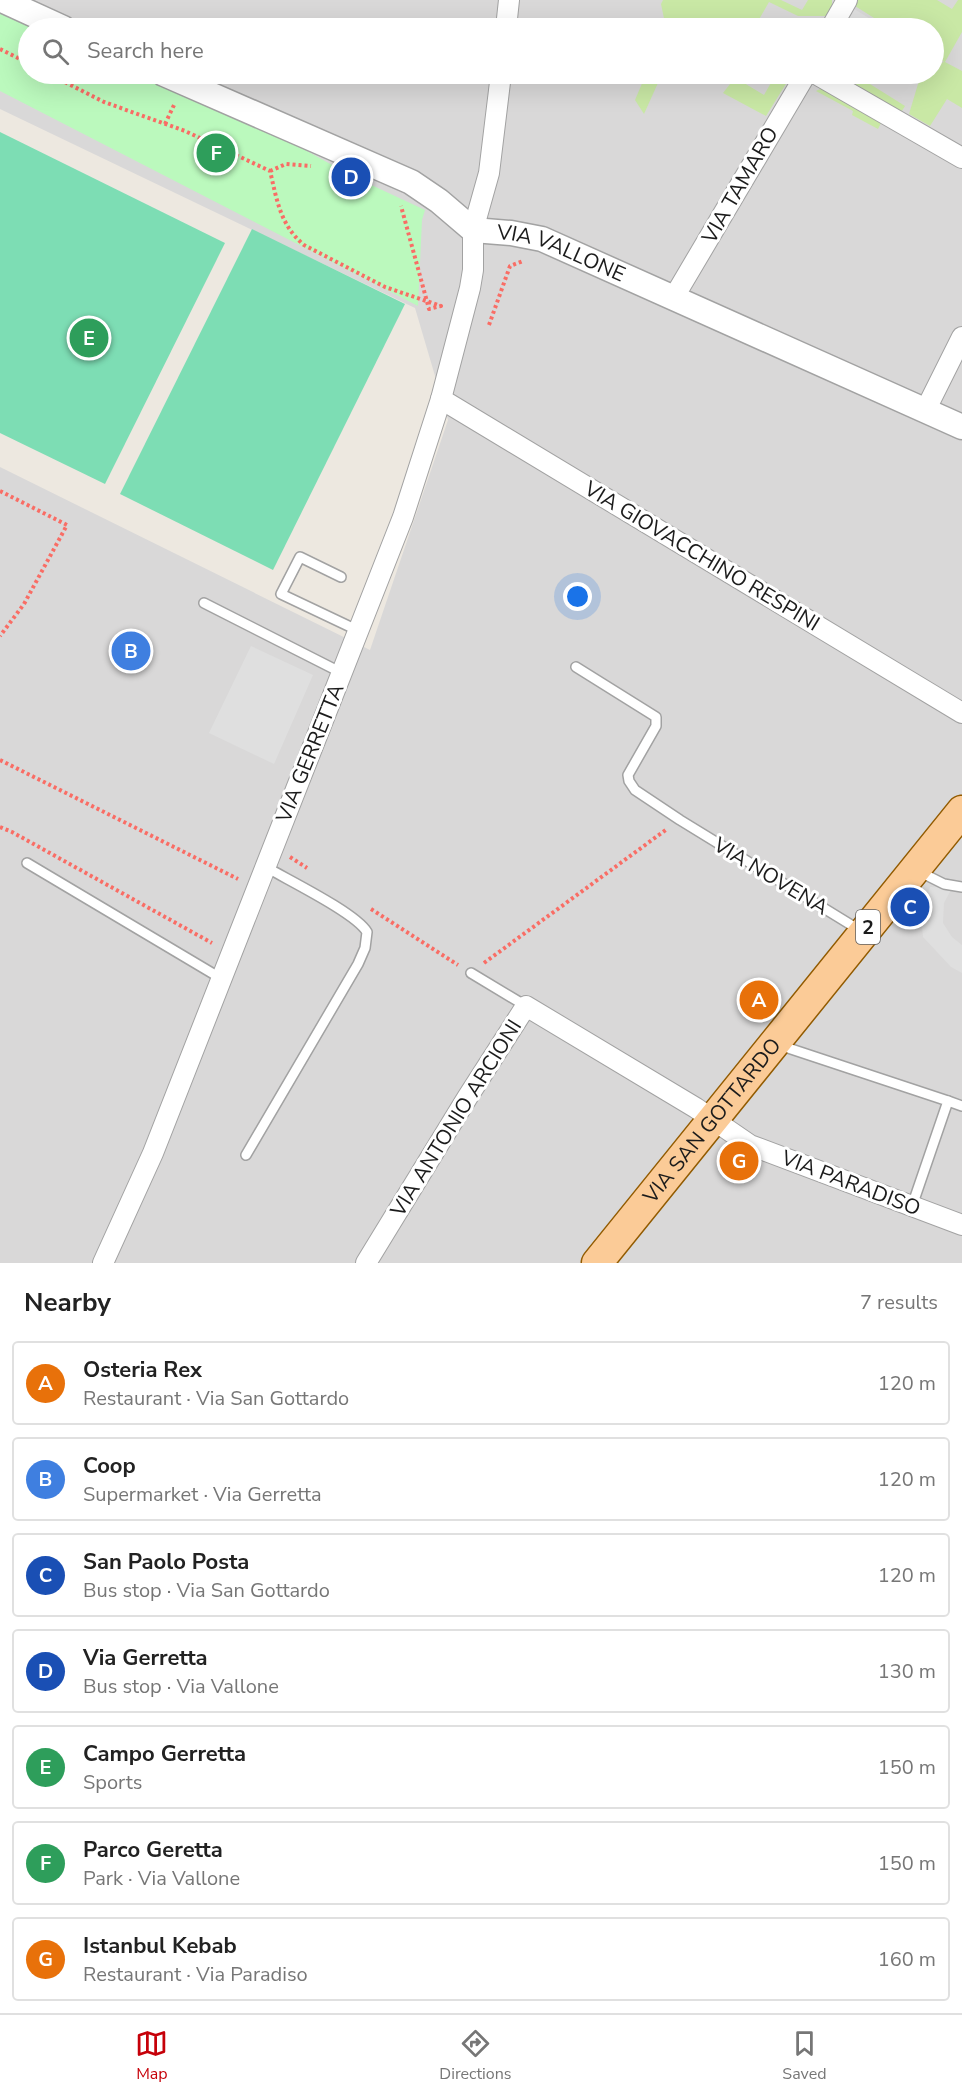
<!DOCTYPE html>
<meta charset="utf-8">
<style>
body{margin:0;font-family:"Nunito Sans",sans-serif;background:#f2f2f2;color:#222}
.you{position:absolute;left:578px;top:597px;width:21px;height:21px;margin:-15px;border:4px solid #fff;border-radius:50%;background:#1a73e8;box-shadow:0 0 0 9px #1a73e833}
.badge{display:grid;place-items:center;width:39px;height:39px;border-radius:50%;background:#c60009;color:#fff;font-size:20px;font-weight:700}
.pin{position:absolute;translate:-50% -50%;border:3px solid #fff;box-shadow:0 2px 6px #0006}
.list{margin:0;padding:0;list-style:none}
h2{display:flex;justify-content:space-between;align-items:center;height:78px;margin:0;padding:0 24px;font-size:26px}
h2 small{font-size:20px;font-weight:400;color:#767676}
.list li{display:grid;grid-template-columns:39px 1fr auto;gap:18px;align-items:center;box-sizing:border-box;height:84px;margin:0 12px 12px;padding:0 12px;border:2px solid #e0e0e0;border-radius:6px}
.list b{display:block;font-size:22px;white-space:nowrap}
.list p{margin:0;font-size:20px;white-space:nowrap;color:#767676}
.list em{font-size:20px;font-style:normal;color:#767676}
.icon{flex:none;width:33px;height:33px;fill:none;stroke:currentColor;stroke-width:2;stroke-linecap:round;stroke-linejoin:round}
.map{position:relative;flex:none;width:962px;height:1263px;overflow:hidden}
.search{position:absolute;background:#fff;box-shadow:0 6px 24px #0002;left:18px;right:18px;top:18px;height:66px;display:flex;align-items:center;gap:15px;box-sizing:border-box;padding:0 21px;border-radius:33px;color:#767676;font-size:22px}
.sheet{height:750px;background:#fff}
nav{display:flex;justify-content:space-around;align-items:center;box-sizing:border-box;height:84px;border-top:2px solid #e0e0e0;background:#fff;font-size:16px;color:#767676}
nav a{display:grid;justify-items:center;gap:3px}
nav .on{color:#c60009}
.map>svg:first-child{display:block}
</style>
<div class="map">
<svg width="962" height="1263" viewBox="0 0 962 1263">
<rect width="100%" height="100%" fill="#ede8e0"/>
<!-- residential -->
<path fill="#d9d8d8" fill-rule="evenodd" d="M0 0H962V1263H0V467L370 650 448 420 415 308 0 109ZM28 28H934V74H28Z"/>
<!-- grass -->
<g fill="#c9e8a5">
<polygon points="663,0 781,0 802,10 808,0 832,0 832,9 827,16 798,16 769,2 754,28 666,28 661,4"/>
<polygon points="854,0 937,0 952,9 958,0 962,0 962,32 945,62 962,71 962,108 947,99 930,126 909,114 918,84 925,74 934,74 934,65 944,62 934,55 934,28 890,28 855,6"/>
<polygon points="646,74 662,74 644,114 635,100"/>
<polygon points="712,74 729,74 764,95 776,74 789,79 766,116 723,93 730,84"/>
<polygon points="854,74 905,106 900,114 849,83"/>
<polygon points="826,86 883,119 878,129 852,115 853,111 816,91"/>
</g>
<!-- park -->
<polygon fill="#bbf9bd" points="0,0 63,28 28,28 28,74 164,74 185,83 350,175 425,210 422,220 418,306 0,91"/>
<!-- pitch -->
<g fill="#7dddb4">
<polygon points="0,132 225,243 105,484 0,433"/>
<polygon points="252,229 405,304 273,570 120,494"/>
</g>
<!-- parking -->
<g fill="#dfdfdf">
<polygon points="851,7 885,28 840,28"/>
<polygon points="251,646 313,675 274,764 209,733"/>
<polygon points="930,887 952,888 944,903 943,923 952,937 962,945 962,973 951,967 923,937 921,917"/>
</g>
<g fill="none" stroke-linecap="round" stroke-linejoin="round">
<!-- service casing -->
<g stroke="#a2a2a2" stroke-width="12">
<g id="service">
<polyline points="341,577 300,557 281,594 359,631"/>
<polyline points="204,603 342,673"/>
<polyline points="576,667 656,717 656,726 628,775 629,781 635,790 680,820 861,931"/>
<polyline points="27,863 222,979"/>
<polyline points="920,872 944,884 962,887"/>
<polyline points="471,973 526,1006"/>
<polyline points="779,1045 948,1101 912,1206"/>
<polyline points="948,1101 962,1106"/>
<path d="M246 1155 358 964 365 948 367 932C356 913 288 880 266 867"/>
</g>
</g>
<!-- minor casing -->
<g stroke="#a2a2a2" stroke-width="22">
<g id="minor">
<polyline points="506,28 509,0"/>
<polyline points="831,28 847,0"/>
<polyline points="816,74 962,158"/>
<polyline points="674,297 806,74"/>
<polyline points="441,399 962,713"/>
<polyline points="925,411 962,337"/>
<polyline points="103,1263 153,1153 403,517 441,399 470,288 473,270 473,230 489,173 501,74"/>
<polyline points="366,1263 467,1098 526,1006 696,1108 750,1145 962,1225"/>
</g>
</g>
<!-- tertiary casing -->
<g stroke="#a2a2a2" stroke-width="27">
<g id="tertiary">
<polyline points="2,0 63,28"/>
<path id="s1" d="M164 74 411 182 439 201 473 230 511 233 542 239 962 427"/>
</g>
</g>
<!-- primary casing -->
<g stroke="#925b00" stroke-width="33">
<g id="primary">
<path id="s2" d="M597 1263 962 811"/>
</g>
</g>
<!-- path -->
<g stroke="#f96d65" stroke-width="4" stroke-dasharray="3 3" stroke-linecap="butt">
<polyline points="0,49 28,63"/>
<path d="M49 74 104 102 185 131 270 171C277 200 280 225 304 245L385 287 441 306 429 309 401 206"/>
<polyline points="165,124 174,105"/>
<polyline points="270,171 286,164 311,166"/>
<polyline points="489,325 510,266 523,261"/>
<polyline points="0,491 67,525 24,604 0,636"/>
<polyline points="0,760 238,879"/>
<polyline points="0,827 12,832 212,943"/>
<polyline points="290,857 307,868"/>
<polyline points="371,909 458,965"/>
<polyline points="484,963 667,829"/>
</g>
<!-- service -->
<use href="#service" stroke="#fff" stroke-width="9"/>
<!-- minor -->
<use href="#minor" stroke="#fff" stroke-width="20"/>
<!-- tertiary -->
<use href="#tertiary" stroke="#fff" stroke-width="24"/>
<!-- primary -->
<use href="#primary" stroke="#fbcb97" stroke-width="30"/>
</g>
<g text-anchor="middle" stroke-width="6" stroke-linejoin="round" paint-order="stroke">
<!-- shield labels -->
<rect fill="#fff" stroke="#5f5f5f" stroke-width="1.5" x="856" y="910" width="24" height="34" rx="4.5"/>
<g font-size="20" font-weight="bold" fill="#1b1b1b">
<text x="868" y="934">2</text>
</g>
<!-- street labels -->
<g font-size="21" fill="#1b1b1b" stroke="#fff">
<text transform="translate(740 185) rotate(-60)" y="7">VIA TAMARO</text>
<text dy="7" stroke="none"><textPath href="#s1" startOffset="440">VIA VALLONE</textPath></text>
<text transform="translate(702 556) rotate(31)" y="7">VIA GIOVACCHINO RESPINI</text>
<text transform="translate(310 753) rotate(-68)" y="7">VIA GERRETTA</text>
<text transform="translate(771 876) rotate(31)" y="7">VIA NOVENA</text>
<text transform="translate(456 1118) rotate(-58)" y="7">VIA ANTONIO ARCIONI</text>
<text dy="7" stroke="none"><textPath href="#s2" startOffset="183">VIA SAN GOTTARDO</textPath></text>
<text transform="translate(851 1183) rotate(21)" y="7">VIA PARADISO</text>
</g>
</g>
</svg>
<div class="you"></div>
<div class="pin badge" style="left:759px;top:1000px;background:#e8710a">A</div>
<div class="pin badge" style="left:131px;top:651px;background:#3f7fe0">B</div>
<div class="pin badge" style="left:910px;top:907px;background:#1a4fb4">C</div>
<div class="pin badge" style="left:351px;top:177px;background:#1a4fb4">D</div>
<div class="pin badge" style="left:89px;top:338px;background:#2e9e5b">E</div>
<div class="pin badge" style="left:216px;top:153px;background:#2e9e5b">F</div>
<div class="pin badge" style="left:739px;top:1161px;background:#e8710a">G</div>
<div class="search"><svg class="icon" aria-label="search" viewBox="0 0 24 24"><circle cx="10" cy="10" r="6"/><path d="M15 15l6 6"/></svg>Search here</div>
</div>
<section class="sheet">
<h2>Nearby<small>7 results</small></h2>
<ul class="list">
<li><span class="badge" style="background:#e8710a">A</span><div><b>Osteria Rex</b><p>Restaurant · Via San Gottardo</p></div><em>120 m</em></li>
<li><span class="badge" style="background:#3f7fe0">B</span><div><b>Coop</b><p>Supermarket · Via Gerretta</p></div><em>120 m</em></li>
<li><span class="badge" style="background:#1a4fb4">C</span><div><b>San Paolo Posta</b><p>Bus stop · Via San Gottardo</p></div><em>120 m</em></li>
<li><span class="badge" style="background:#1a4fb4">D</span><div><b>Via Gerretta</b><p>Bus stop · Via Vallone</p></div><em>130 m</em></li>
<li><span class="badge" style="background:#2e9e5b">E</span><div><b>Campo Gerretta</b><p>Sports</p></div><em>150 m</em></li>
<li><span class="badge" style="background:#2e9e5b">F</span><div><b>Parco Geretta</b><p>Park · Via Vallone</p></div><em>150 m</em></li>
<li><span class="badge" style="background:#e8710a">G</span><div><b>Istanbul Kebab</b><p>Restaurant · Via Paradiso</p></div><em>160 m</em></li>
</ul>
</section>
<nav>
<a class="on"><svg class="icon" aria-label="map" viewBox="0 0 24 24"><path d="M3 6l6-2 6 2 6-2v14l-6 2-6-2-6 2zM9 4v14M15 6v14"/></svg>Map</a>
<a><svg class="icon" aria-label="directions" viewBox="0 0 24 24"><path d="M12 3l9 9-9 9-9-9zM9 14v-3h6M13 9l2 2-2 2"/></svg>Directions</a>
<a><svg class="icon" aria-label="saved" viewBox="0 0 24 24"><path d="M7 4h10v16l-5-4-5 4z"/></svg>Saved</a>
</nav>
